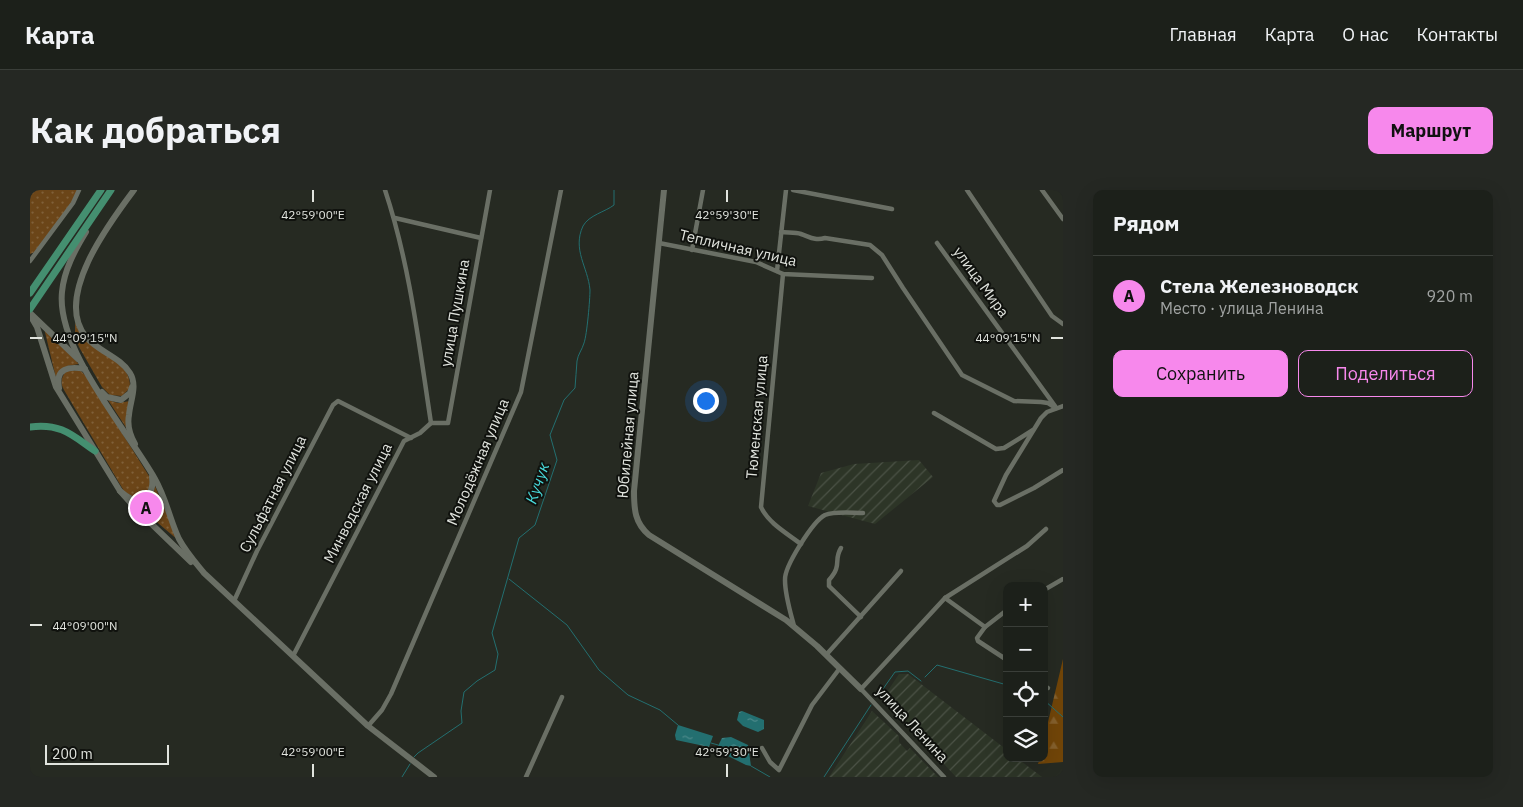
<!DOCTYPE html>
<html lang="ru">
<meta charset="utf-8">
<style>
body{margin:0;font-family:"IBM Plex Sans",sans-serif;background:#252823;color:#f1f3f6}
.controls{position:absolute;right:15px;bottom:15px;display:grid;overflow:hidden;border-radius:10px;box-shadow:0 5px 20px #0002}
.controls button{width:45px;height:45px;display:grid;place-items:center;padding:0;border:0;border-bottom:1px solid #3a3e39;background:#1c201a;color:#f1f3f6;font:25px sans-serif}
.scale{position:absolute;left:15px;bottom:12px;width:124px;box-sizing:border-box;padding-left:5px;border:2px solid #e1e4de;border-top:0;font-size:14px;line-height:18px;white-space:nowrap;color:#e1e4de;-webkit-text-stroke:4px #10120e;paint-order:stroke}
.you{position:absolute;left:675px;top:210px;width:18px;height:18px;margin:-12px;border:4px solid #fff;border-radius:50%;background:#1a73e8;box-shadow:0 0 0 8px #1a73e833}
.badge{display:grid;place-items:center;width:32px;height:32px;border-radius:50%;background:#f788ec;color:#111;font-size:16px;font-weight:700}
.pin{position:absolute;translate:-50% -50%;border:2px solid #fff;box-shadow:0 1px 5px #0006}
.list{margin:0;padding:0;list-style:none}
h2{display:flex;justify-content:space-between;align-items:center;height:65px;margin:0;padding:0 20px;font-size:21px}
h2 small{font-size:16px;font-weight:400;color:#a0a3a2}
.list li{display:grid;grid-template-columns:32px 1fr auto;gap:15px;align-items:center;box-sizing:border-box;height:80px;padding:0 20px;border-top:1px solid #3a3e39}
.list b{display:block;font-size:19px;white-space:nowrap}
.list p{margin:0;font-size:16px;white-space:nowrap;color:#a0a3a2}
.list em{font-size:16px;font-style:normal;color:#a0a3a2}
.actions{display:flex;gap:10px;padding:15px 20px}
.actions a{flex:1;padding:11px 0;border:1px solid #f788ec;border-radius:10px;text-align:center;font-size:18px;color:#f788ec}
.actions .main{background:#f788ec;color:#111}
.icon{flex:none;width:28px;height:28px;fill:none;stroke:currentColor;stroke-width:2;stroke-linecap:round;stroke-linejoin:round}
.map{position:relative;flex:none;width:1033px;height:587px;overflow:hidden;border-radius:10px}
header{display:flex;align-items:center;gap:30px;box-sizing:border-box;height:70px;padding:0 25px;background:#1c201a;border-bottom:1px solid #3a3e39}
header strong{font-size:24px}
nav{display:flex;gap:28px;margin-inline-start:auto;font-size:18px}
.intro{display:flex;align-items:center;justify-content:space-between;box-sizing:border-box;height:120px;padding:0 30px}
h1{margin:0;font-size:35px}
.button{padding:12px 22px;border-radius:10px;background:#f788ec;color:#111;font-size:18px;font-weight:700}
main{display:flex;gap:30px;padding:0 30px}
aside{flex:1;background:#1c201a;border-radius:10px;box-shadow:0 5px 20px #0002}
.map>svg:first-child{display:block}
</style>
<header>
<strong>Карта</strong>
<nav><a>Главная</a><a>Карта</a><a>О нас</a><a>Контакты</a></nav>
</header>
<div class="intro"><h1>Как добраться</h1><a class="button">Маршрут</a></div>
<main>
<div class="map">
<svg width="1033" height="587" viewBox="0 0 1033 587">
<defs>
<pattern id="industrial-furrows" width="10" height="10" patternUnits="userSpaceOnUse" patternTransform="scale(1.25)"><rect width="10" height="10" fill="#2d3527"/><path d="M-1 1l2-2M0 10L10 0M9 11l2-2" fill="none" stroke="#4b5246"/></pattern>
<pattern id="grass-dots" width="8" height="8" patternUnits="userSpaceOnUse" patternTransform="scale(1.25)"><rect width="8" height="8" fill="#6b4518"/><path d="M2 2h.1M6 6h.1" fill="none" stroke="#806039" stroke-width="1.8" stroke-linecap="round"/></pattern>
<pattern id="forest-firs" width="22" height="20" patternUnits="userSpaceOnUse" patternTransform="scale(1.25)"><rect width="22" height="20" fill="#714508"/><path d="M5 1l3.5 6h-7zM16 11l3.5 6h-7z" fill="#85602c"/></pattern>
<pattern id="water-ripples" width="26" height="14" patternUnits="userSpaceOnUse" patternTransform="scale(1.25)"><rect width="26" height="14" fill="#236f70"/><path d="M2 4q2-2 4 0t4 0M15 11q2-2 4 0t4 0" fill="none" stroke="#4d8a8b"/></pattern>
</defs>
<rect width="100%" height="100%" fill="#262a22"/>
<!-- industrial -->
<g fill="url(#industrial-furrows)">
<polygon points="889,270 903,287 845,334 778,316 791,283 824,274"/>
<polygon points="869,484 878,484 977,560 977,568 987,568 1012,587 926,587 853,508"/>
<polygon points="842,521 869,546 869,552 877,561 880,558 908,587 799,587"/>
</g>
<!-- grass -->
<g fill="url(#grass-dots)">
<polygon points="0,0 48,0 44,10 5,62 0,64"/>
<path d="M45 132C53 161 103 167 100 198L92 206 80 205 72 197 49 157 45 147Z"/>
<polygon points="14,138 49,174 37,176 26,188"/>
<path d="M50 180 56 186 119 286C124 305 109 314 94 301L34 200C30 193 31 188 36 181Z"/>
<polygon points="78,210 88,213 100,211 97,239"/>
<polygon points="125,296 148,350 103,312 114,312 115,313 113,317 117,321 120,317 127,326 129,323 116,311 123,303"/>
</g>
<!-- forest -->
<polygon fill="url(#forest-firs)" points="1033,469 1033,572 1008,574 1010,568 1014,568 1014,549"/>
<!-- water -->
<g fill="url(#water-ripples)">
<polygon points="712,521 734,530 734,539 728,542 713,536 707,530 709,522"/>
<polygon points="648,535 683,546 679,557 646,550 645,545"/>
<polygon points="701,547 718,555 721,576 716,575 686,560 692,548"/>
</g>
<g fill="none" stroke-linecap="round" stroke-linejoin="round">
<!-- stream -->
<g stroke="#236f70" stroke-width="1">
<polyline points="479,389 537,435 569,480 598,505 630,520 648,535"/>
<polyline points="895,487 907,475 977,495"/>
<polyline points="848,506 865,482 878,481 891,491"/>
<polyline points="1014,510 1033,527"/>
<polyline points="681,553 688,555"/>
<path d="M384 567 388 563 432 533 431 521 434 502 447 491 465 480 468 464 462 443 489 348 505 335 527 270 520 245 534 210 545 198C546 189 546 180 547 171 548 164 552 160 554 153 557 145 560 109 560 100 558 77 542 60 553 36 559 25 575 22 584 15V0"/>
<polyline points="721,576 740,587"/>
<polyline points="372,587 380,574"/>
<polyline points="794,587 841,515"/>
</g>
<!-- street -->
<g stroke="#6a6f65" stroke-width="4.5">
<path d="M355 0C380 75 389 155 401 233"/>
<polyline points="763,0 862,19"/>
<polyline points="937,0 1022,126 1033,134"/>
<polyline points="1012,0 1033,29"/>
<polyline points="365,28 451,48"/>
<path d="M751 42C757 43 765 42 771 44 780 47 785 51 795 48L840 55 852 65 873 98 932 185 984 211 1011 212 1018 213 1026 218"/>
<polyline points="629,53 726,72 753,84 842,88"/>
<polyline points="907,53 1025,216"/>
<polyline points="662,60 673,0"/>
<polyline points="0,71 43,13 49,0"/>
<polyline points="747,81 756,0"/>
<path d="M753 84 731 317C738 333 758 344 771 354"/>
<polyline points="1033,216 1017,222 1011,228 976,285 964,311 967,315 970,315 1004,298 1033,280"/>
<polyline points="904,223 966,259 974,258 1003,240"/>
<polyline points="401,233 418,233 460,0"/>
<path d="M811 358C803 371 813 374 799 390V396L831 427"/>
<polyline points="1014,400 1033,389"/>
<polyline points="915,408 955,437"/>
<polyline points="204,411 227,361 303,215 308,211 381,248"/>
<polyline points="977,420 955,437 947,448 948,451 977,470"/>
<path d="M764 436C760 421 755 405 755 390 754 377 783 331 795 325 805 321 822 323 833 323"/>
<polyline points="796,465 871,381"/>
<polyline points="263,466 374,251 390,243 401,233"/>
<polyline points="1014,496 1018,498"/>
<polyline points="338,536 352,520 361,504 491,202 531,0"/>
<polyline points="732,558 740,572 749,580 782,515 810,478"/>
<polyline points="496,587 532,507"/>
<polyline points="914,587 831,499 915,408 997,356 1016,339"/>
</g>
<!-- secondary -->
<g stroke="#6a6f65" stroke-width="6">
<path d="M104 0C80 32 23 107 56 147 69 162 90 167 100 183 108 196 100 211 99 225 97 235 100 245 105 254"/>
<path d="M634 0 604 301C604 320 605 333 619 345L756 430 787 456 831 499"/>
<path d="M56 42C45 60 34 80 32 102 26 159 98 241 125 289 136 308 140 330 149 349 156 362 165 372 174 383L338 536 404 587"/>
<polyline points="1,124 48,169"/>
<polyline points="0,125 7,137 26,197 90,301 107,320 161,372"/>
<path d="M29 198C25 178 39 176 55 179"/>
<polyline points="72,202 77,207 91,210 100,203 102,197"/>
<path d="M90 301C95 305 99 309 105 310 118 312 124 299 122 287"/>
</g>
<!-- primary -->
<g stroke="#448f70" stroke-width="7">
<polyline points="0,103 71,0"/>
<polyline points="0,119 81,0"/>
<path d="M0 237C31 233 42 245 65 261"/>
</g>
</g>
<!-- ticks -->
<path fill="none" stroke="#e1e4de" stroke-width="2" d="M283 0V12M697 0V12M0 148H12M1021 148H1033M0 435H12M283 574V587M697 574V587"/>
<g text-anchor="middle" stroke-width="4" stroke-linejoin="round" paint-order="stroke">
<!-- street labels -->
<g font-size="15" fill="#e1e4de" stroke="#10120e">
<text transform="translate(708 58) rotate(13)" y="5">Тепличная улица</text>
<text transform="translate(951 92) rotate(54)" y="5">улица Мира</text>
<text transform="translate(425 123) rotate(-80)" y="5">улица Пушкина</text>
<text transform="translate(727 227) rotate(-85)" y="5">Тюменская улица</text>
<text transform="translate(598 245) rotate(-85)" y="5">Юбилейная улица</text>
<text transform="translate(448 272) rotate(-67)" y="5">Молодёжная улица</text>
<text transform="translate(243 304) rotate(-63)" y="5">Сульфатная улица</text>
<text transform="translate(328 313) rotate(-63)" y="5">Минводская улица</text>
<text transform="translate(882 534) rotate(47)" y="5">улица Ленина</text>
</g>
<!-- water labels -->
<g font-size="16" font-style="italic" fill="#49dbdc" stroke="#10120e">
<text transform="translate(507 293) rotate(-71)" y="6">Кучук</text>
</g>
</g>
<g font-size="12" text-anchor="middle" fill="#e1e4de" stroke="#10120e" stroke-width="4" stroke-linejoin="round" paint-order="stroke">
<text x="283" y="29">42°59'00"E</text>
<text x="697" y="29">42°59'30"E</text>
<text x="55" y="152">44°09'15"N</text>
<text x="978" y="152">44°09'15"N</text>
<text x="55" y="440">44°09'00"N</text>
<text x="283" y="566">42°59'00"E</text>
<text x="697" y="566">42°59'30"E</text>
</g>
</svg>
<div class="controls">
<button>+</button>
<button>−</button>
<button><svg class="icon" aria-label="locate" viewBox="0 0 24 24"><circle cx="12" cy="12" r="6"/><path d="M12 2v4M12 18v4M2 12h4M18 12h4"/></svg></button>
<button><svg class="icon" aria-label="layers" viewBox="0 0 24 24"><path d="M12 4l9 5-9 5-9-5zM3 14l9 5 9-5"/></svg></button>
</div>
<div class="scale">200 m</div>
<div class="you"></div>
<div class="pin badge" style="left:116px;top:318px">A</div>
</div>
<aside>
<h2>Рядом<small></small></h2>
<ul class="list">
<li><span class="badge">A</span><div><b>Стела Железноводск</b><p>Место · улица Ленина</p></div><em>920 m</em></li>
</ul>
<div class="actions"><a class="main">Сохранить</a><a>Поделиться</a></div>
</aside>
</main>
